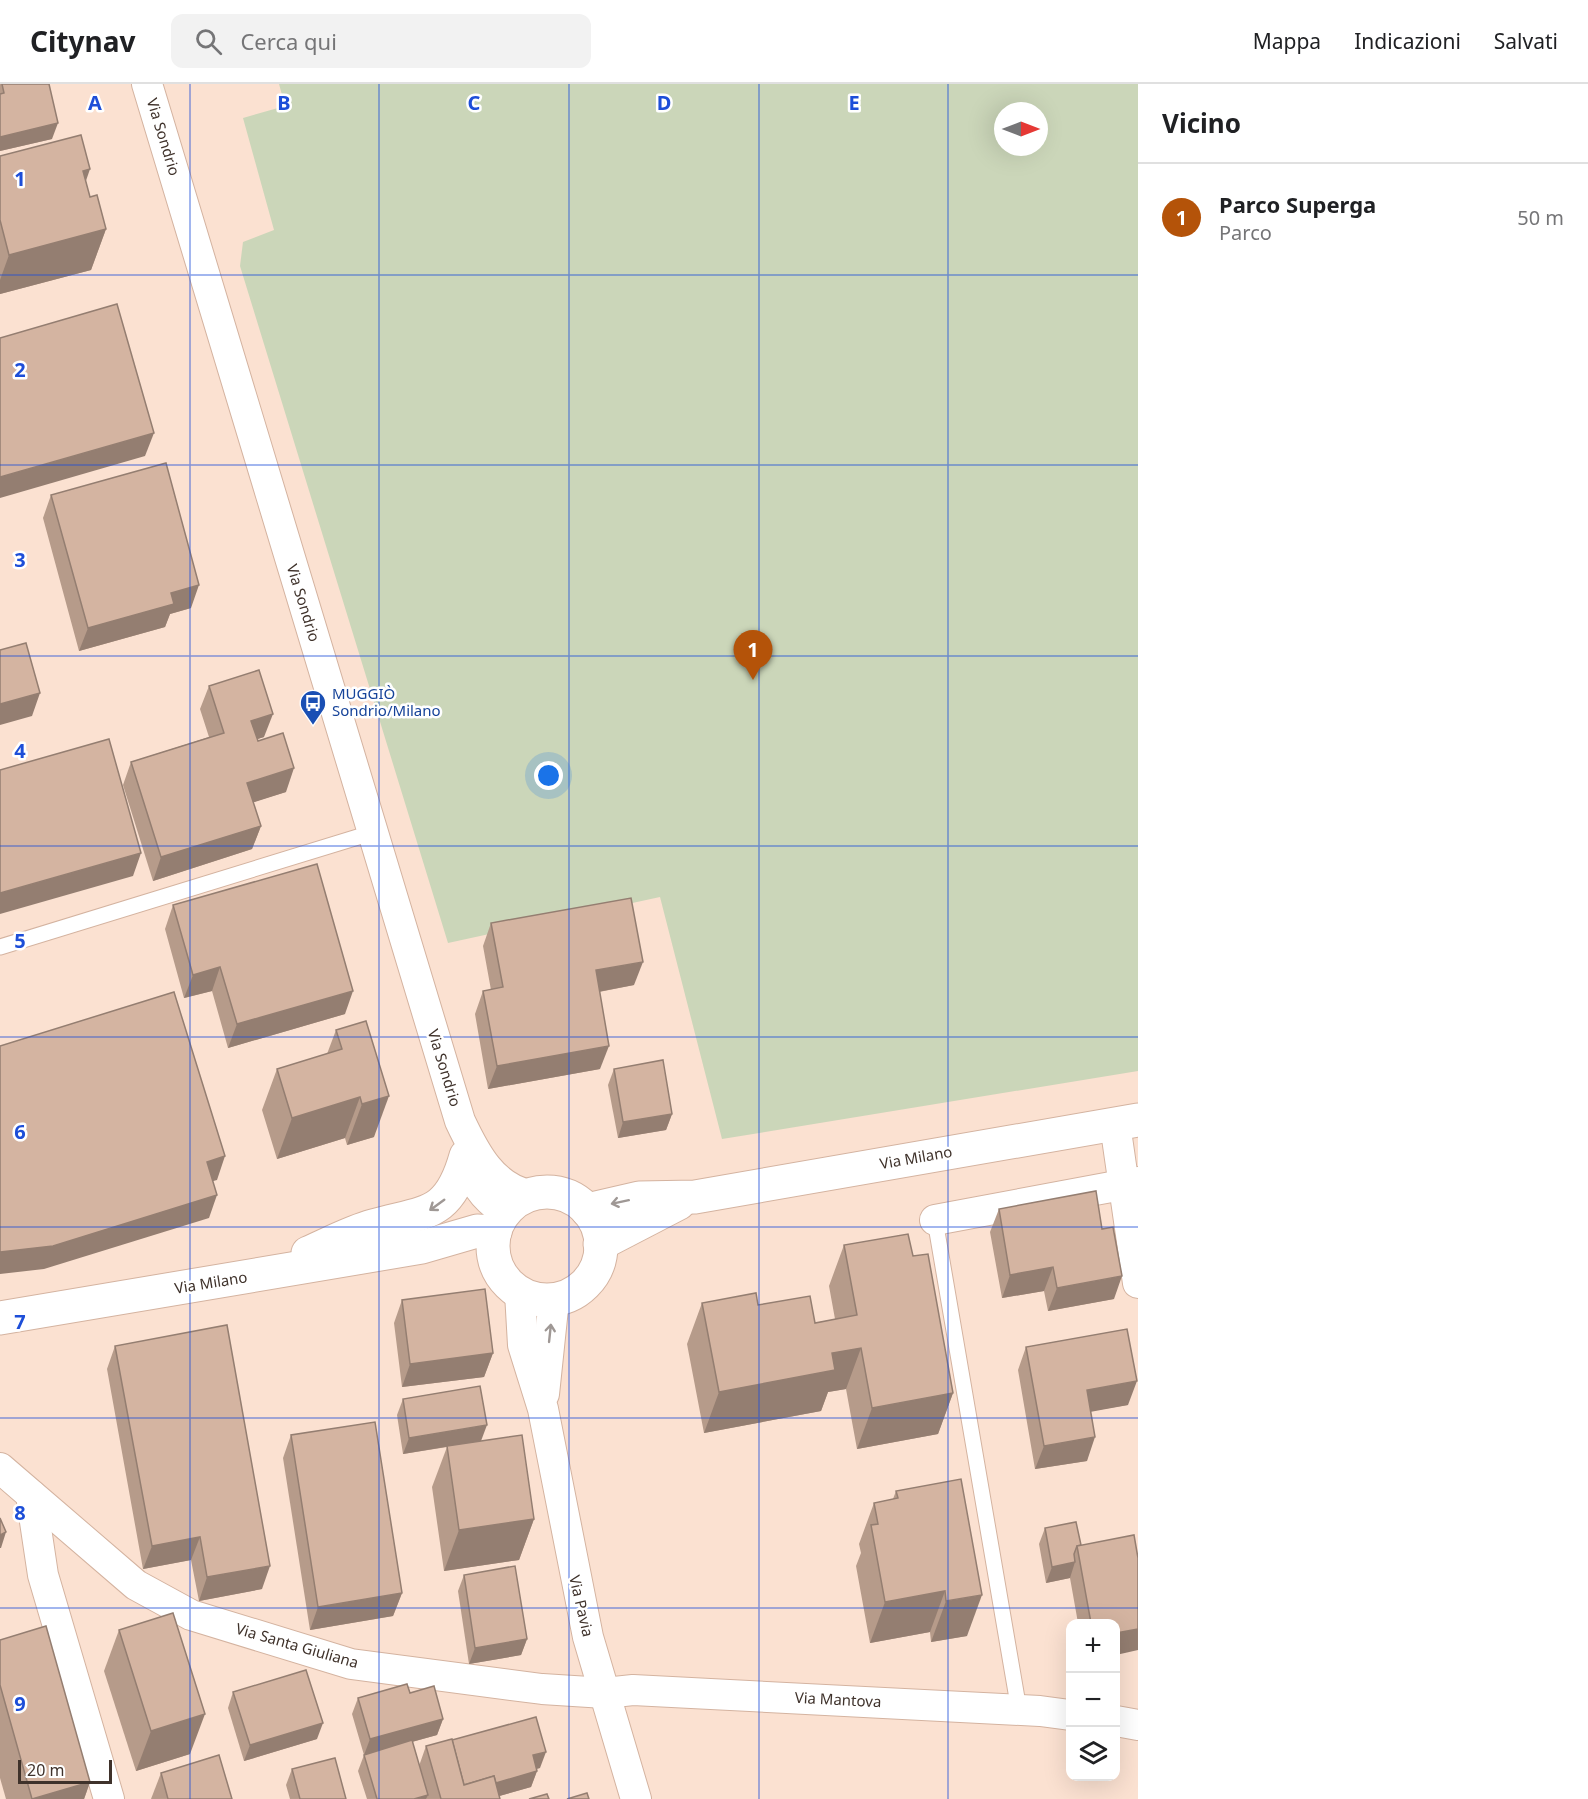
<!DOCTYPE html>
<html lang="it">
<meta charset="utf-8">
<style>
body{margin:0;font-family:"Noto Sans",sans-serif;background:#f2f2f2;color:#202124}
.controls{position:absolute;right:18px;bottom:18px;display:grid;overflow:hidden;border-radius:12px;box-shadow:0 6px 24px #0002}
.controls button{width:54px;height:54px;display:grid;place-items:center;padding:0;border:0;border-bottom:2px solid #e0e0e0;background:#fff;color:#202124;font:30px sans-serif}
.compass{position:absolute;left:994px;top:18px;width:54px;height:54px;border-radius:50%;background:#fff;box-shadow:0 6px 24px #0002;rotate:90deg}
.scale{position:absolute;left:18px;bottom:15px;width:94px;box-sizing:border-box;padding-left:6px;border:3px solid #3f322b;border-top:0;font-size:16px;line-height:21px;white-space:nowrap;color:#3f322b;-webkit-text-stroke:4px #fff;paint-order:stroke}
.you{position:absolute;left:549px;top:692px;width:21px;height:21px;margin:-15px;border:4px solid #fff;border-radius:50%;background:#1a73e8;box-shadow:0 0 0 9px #1a73e833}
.badge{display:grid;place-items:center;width:39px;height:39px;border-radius:50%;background:#b45309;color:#fff;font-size:20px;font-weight:700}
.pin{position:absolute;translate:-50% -50px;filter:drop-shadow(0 2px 3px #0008)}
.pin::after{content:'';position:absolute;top:32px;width:21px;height:18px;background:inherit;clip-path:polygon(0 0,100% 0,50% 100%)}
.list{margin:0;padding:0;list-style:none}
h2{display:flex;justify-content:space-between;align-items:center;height:78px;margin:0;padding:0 24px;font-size:26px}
h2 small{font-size:20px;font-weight:400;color:#757577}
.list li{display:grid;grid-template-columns:39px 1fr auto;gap:18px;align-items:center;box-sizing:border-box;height:108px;padding:0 24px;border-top:2px solid #e0e0e0}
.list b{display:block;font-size:22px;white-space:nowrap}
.list p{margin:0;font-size:20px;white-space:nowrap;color:#757577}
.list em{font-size:20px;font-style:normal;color:#757577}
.icon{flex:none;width:33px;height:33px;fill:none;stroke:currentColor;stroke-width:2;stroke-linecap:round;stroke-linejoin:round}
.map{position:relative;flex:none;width:1138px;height:1715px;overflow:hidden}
header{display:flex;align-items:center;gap:36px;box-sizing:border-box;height:84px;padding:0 30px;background:#fff;border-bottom:2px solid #e0e0e0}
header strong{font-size:28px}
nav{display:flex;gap:33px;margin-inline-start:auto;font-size:21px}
.search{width:420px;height:54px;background:#f2f2f2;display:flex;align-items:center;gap:15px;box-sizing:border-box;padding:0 21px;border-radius:12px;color:#757577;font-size:22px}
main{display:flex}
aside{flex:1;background:#fff}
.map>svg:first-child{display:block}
</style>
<header>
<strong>Citynav</strong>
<div class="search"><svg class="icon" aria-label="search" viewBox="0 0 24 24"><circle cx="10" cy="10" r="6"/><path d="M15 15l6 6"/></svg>Cerca qui</div>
<nav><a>Mappa</a><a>Indicazioni</a><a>Salvati</a></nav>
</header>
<main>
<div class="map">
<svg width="1138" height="1715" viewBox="0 0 1138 1715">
<rect width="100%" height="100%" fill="#fbe1d1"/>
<!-- green -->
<path fill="#cbd6b9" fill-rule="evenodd" d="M279 0H1138V987L722 1055 660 813 448 859 240 182 243 158 274 146 243 34 285 22ZM1003 27H1039V63H1003Z"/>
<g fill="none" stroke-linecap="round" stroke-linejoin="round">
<!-- service casing -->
<g stroke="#d4b3a0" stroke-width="17">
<g id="service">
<polyline points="0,863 371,749"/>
<polyline points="935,1136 1019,1626"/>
</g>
</g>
<!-- minor casing -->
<g stroke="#d4b3a0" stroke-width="32">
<g id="minor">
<path d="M147 0 460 1037C475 1069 493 1104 530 1111"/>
<polyline points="1115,1040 1138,1199"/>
<path d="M466 1072C473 1098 482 1113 505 1128"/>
<polyline points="935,1136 1138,1098"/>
<polyline points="520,1209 523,1261 543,1325 588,1553 636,1715"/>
<polyline points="544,1310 554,1215"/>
<polyline points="0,1384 136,1501 191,1531 351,1580 542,1605 605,1609 633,1606 1040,1627 1070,1631"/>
<polyline points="31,1411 43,1491 109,1715"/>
<polyline points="1116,1637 1138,1641"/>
</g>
</g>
<!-- tertiary casing -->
<g stroke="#d4b3a0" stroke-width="35">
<g id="tertiary">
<circle cx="547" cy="1162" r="54"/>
<polyline points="587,1126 639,1114 695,1113 1138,1036"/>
<polyline points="600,1160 679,1119"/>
<path d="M308 1169C329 1160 351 1148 373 1142 426 1127 449 1133 466 1072"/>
<polyline points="0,1234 422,1163 477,1147 495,1148"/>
</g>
</g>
<!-- service -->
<use href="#service" stroke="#fff" stroke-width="15"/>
<!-- minor -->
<use href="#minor" stroke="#fff" stroke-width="30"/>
<!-- tertiary -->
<use href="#tertiary" stroke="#fff" stroke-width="33"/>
</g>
<!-- wall -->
<g fill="#b69b8a">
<polygon points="0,0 49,0 52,55 0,67"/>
<polygon points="0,72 86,98 90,113 106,145 91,186 0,210"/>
<polygon points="51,411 191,524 170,530 165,543 79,567 43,434"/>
<polygon points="209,602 264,653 257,655 286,708 253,718 261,742 252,765 153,797 123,701 131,678 209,653 200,625"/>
<polygon points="173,821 345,930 228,964 212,907 184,914 165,845"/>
<polygon points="491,839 634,901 599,908 600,985 488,1005 475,930 483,907 491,906 483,862"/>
<polygon points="336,946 374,1053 347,1061 345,1054 277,1075 262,1026 277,985 327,970"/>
<polygon points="614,985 672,1030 666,1046 618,1054 608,1001"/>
<polygon points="999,1125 1114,1215 1048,1227 1044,1207 1002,1214 990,1148"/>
<polygon points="844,1161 913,1172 953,1309 938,1350 857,1365 846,1305 828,1308 821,1327 704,1349 687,1260 702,1219 758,1221 815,1239 835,1235 829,1202"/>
<polygon points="402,1216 493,1269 484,1293 402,1303 394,1239"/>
<polygon points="115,1262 262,1505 199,1517 191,1476 143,1485 107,1285"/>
<polygon points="1026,1263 1128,1321 1091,1327 1087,1377 1035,1385 1018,1286"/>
<polygon points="403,1315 481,1357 534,1435 519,1476 444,1487 432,1403 447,1363 403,1370 397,1331"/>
<polygon points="291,1351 402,1509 393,1532 310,1546 283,1374"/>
<polygon points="896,1407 967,1552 931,1558 930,1548 870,1559 856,1482 861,1469 859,1460 874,1419 893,1415"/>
<polygon points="1045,1444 1081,1461 1116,1539 1078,1539 1070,1494 1046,1499 1039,1460"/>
<polygon points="464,1491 527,1555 521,1571 469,1580 458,1507"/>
<polygon points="119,1546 190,1670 136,1687 104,1587"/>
<polygon points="0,1556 90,1698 84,1715 6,1715 0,1694"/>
<polygon points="233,1608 317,1655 244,1677 228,1624"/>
<polygon points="410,1609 443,1635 437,1651 412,1658 419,1682 426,1662 452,1656 540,1684 536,1685 537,1687 531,1703 499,1712 500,1715 367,1715 358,1687 364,1671 352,1630 358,1614"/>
<polygon points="292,1685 346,1715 290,1715 286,1701"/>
<polygon points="161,1689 232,1715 151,1715"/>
</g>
<!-- shaded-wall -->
<g fill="#947e71">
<polygon points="58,39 52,55 0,67 0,53"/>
<polygon points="90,85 76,126 83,87"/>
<polygon points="106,145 91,186 0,210 0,196 9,171"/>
<polygon points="154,349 145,372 0,414 0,393"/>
<polygon points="199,501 191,524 170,530 165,543 79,567 88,544 171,509"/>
<polygon points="40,609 32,632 0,641 0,620"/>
<polygon points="273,630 264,653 242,660 251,637"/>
<polygon points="294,684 286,708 239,723 247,699"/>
<polygon points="261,742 252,765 153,797 161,773"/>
<polygon points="141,769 133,792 0,830 0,809"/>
<polygon points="643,878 634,901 587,910 596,886"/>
<polygon points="220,883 212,907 184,914 193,891"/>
<polygon points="353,907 345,930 228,964 237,940"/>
<polygon points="609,962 600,985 488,1005 497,982"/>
<polygon points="389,1012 374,1053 347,1061 362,1020"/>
<polygon points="360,1013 345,1054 277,1075 292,1034"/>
<polygon points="672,1030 666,1046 618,1054 623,1038"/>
<polygon points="225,1072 217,1096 199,1101 207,1078"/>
<polygon points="217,1111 209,1134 44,1185 0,1190 0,1168"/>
<polygon points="1053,1183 1044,1207 1002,1214 1010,1191"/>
<polygon points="1122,1192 1114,1215 1048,1227 1057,1204"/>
<polygon points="861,1264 846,1305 828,1308 821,1327 704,1349 719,1308 832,1269"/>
<polygon points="493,1269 484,1293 402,1303 410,1280"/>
<polygon points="1137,1297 1128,1321 1079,1330 1087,1306"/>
<polygon points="953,1309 938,1350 857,1365 872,1324"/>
<polygon points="487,1341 481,1357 403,1370 409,1354"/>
<polygon points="1095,1353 1087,1377 1035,1385 1044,1362"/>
<polygon points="534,1435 519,1476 444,1487 459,1446"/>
<polygon points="6,1448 1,1464 0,1464 0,1451"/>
<polygon points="200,1453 191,1476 143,1485 152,1462"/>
<polygon points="1075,1478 1070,1494 1046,1499 1052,1483"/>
<polygon points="270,1482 262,1505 199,1517 207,1493"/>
<polygon points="945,1507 930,1548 870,1559 885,1518"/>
<polygon points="402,1509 393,1532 310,1546 318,1523"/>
<polygon points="982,1511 967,1552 931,1558 946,1517"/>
<polygon points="1138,1545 1138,1566 1116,1571 1116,1549"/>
<polygon points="527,1555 521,1571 469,1580 475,1564"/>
<polygon points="205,1630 190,1670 136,1687 151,1647"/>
<polygon points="443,1635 437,1651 364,1671 370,1655"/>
<polygon points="323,1639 317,1655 244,1677 250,1661"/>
<polygon points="546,1668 540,1684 527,1687 533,1671"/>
<polygon points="537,1687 531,1703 489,1715 461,1708"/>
<polygon points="90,1698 84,1715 32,1715"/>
<polygon points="428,1711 426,1715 414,1715"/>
</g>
<!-- building -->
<g fill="#d4b4a1" stroke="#947e71" stroke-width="1.5">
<polygon points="2,0 49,0 58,39 0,53 0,10 4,9"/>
<polygon points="81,51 90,85 83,87 90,113 97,111 106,145 9,171 0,136 0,72"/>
<polygon points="117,220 154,349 0,393 0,254"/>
<polygon points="166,379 199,501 171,509 174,520 88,544 51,411"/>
<polygon points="26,559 40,609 0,620 0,566"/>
<polygon points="259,586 273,630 251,637 258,657 283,649 294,684 247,699 261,742 161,773 131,678 224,649 209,602"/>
<polygon points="109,655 141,769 0,809 0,686"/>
<polygon points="317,780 353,907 237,940 220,883 193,891 173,821"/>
<polygon points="631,814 643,878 596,886 609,962 497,982 483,907 503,903 491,839"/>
<polygon points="174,908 225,1072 207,1078 217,1111 53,1162 0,1168 0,962"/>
<polygon points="366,937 389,1012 362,1020 360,1013 292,1034 277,985 342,965 336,946"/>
<polygon points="663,976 672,1030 623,1038 614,985"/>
<polygon points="1096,1107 1102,1145 1113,1143 1122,1192 1057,1204 1053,1183 1010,1191 999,1125"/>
<polygon points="908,1150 913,1172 928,1170 953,1309 872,1324 861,1264 832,1269 835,1286 719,1308 702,1219 756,1209 758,1221 810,1212 815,1239 857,1231 844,1161"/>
<polygon points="485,1205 493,1269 410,1280 402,1216"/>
<polygon points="227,1241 270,1482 207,1493 200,1453 152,1462 115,1262"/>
<polygon points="1127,1245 1137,1297 1087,1306 1095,1353 1044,1362 1026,1263"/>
<polygon points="480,1302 487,1341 409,1354 403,1315"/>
<polygon points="375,1338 402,1509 318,1523 291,1351"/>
<polygon points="522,1351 534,1435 459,1446 447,1362"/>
<polygon points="961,1395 982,1511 946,1517 945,1507 885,1518 871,1441 878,1440 874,1419 898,1414 896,1407"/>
<polygon points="0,1434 6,1448 0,1451"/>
<polygon points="1076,1438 1081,1461 1077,1462 1074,1470 1075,1478 1052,1483 1045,1444"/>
<polygon points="1134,1451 1138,1474 1138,1545 1116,1549 1116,1539 1091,1539 1077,1462"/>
<polygon points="515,1482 527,1555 475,1564 464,1491"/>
<polygon points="173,1529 205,1630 151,1647 119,1546"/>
<polygon points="46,1542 90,1698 32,1715 0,1601 0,1556"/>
<polygon points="306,1586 323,1639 250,1661 233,1608"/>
<polygon points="407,1600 410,1609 434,1602 443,1635 370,1655 358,1614"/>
<polygon points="536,1633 546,1668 533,1671 537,1687 496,1699 494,1692 464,1701 452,1656"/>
<polygon points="452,1655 464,1701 494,1692 500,1715 441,1715 426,1662"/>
<polygon points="412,1656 428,1711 414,1715 377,1715 364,1671"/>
<polygon points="219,1671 232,1715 168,1715 161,1689"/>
<polygon points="335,1674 346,1715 300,1715 292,1685"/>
<polygon points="587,1709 589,1715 567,1715"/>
<polygon points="547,1710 549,1715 529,1715"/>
</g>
<!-- one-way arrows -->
<defs><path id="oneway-shaft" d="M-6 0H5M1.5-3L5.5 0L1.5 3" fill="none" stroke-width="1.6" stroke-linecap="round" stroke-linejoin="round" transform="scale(1.5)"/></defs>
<g stroke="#9f9895">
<use href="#oneway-shaft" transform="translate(620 1118) rotate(168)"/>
<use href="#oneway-shaft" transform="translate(437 1121) rotate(144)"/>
<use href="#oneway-shaft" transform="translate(550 1249) rotate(-84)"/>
</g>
<!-- grid -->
<path fill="none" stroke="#1d4ed8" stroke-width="1.5" stroke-opacity="0.55" d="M190 0V1715M379 0V1715M569 0V1715M759 0V1715M948 0V1715M0 191H1138M0 381H1138M0 572H1138M0 762H1138M0 953H1138M0 1143H1138M0 1334H1138M0 1524H1138"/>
<!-- icons -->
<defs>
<g id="bus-pin" transform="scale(1.35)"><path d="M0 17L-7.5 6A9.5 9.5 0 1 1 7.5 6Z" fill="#1a4fb4" stroke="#fff"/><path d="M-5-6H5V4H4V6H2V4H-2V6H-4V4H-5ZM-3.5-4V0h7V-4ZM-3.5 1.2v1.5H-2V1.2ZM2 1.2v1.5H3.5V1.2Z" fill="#fff"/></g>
</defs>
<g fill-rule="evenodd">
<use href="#bus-pin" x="313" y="619"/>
</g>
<g text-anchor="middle" stroke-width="5" stroke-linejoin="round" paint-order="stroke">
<!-- street labels -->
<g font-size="15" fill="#3f322b" stroke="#fff">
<text transform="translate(163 53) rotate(73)" y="5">Via Sondrio</text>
<text transform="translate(303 519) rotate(73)" y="5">Via Sondrio</text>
<text transform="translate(444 984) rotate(73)" y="5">Via Sondrio</text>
<text transform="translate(916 1074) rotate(-10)" y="5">Via Milano</text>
<text transform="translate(211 1199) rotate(-9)" y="5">Via Milano</text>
<text transform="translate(581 1522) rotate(77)" y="5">Via Pavia</text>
<text transform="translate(297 1562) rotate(16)" y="5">Via Santa Giuliana</text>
<text transform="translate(838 1616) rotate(3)" y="5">Via Mantova</text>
</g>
<!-- transit labels -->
<g font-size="15" fill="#164399" stroke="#fff" text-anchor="start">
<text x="332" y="615">MUGGIÒ<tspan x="332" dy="17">Sondrio/Milano</tspan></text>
</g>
</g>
<g font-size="20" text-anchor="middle" font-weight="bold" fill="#1d4ed8" stroke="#fff" stroke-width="5" stroke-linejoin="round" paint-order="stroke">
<text x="95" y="26">A</text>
<text x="284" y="26">B</text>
<text x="474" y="26">C</text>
<text x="664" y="26">D</text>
<text x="854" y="26">E</text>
<text x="20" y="102">1</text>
<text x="20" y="293">2</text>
<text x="20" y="483">3</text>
<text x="20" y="674">4</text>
<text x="20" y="864">5</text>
<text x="20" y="1055">6</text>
<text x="20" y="1245">7</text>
<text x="20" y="1436">8</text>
<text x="20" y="1627">9</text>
</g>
</svg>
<div class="controls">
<button>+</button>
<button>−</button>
<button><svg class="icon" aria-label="layers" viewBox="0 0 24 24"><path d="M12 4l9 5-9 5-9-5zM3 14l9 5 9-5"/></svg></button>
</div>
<svg class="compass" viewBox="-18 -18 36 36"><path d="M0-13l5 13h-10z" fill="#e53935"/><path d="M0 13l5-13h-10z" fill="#757577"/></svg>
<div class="scale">20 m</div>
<div class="you"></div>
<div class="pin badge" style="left:753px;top:596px">1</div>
</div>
<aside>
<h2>Vicino<small></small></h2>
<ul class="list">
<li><span class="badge">1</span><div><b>Parco Superga</b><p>Parco</p></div><em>50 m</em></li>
</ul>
</aside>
</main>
